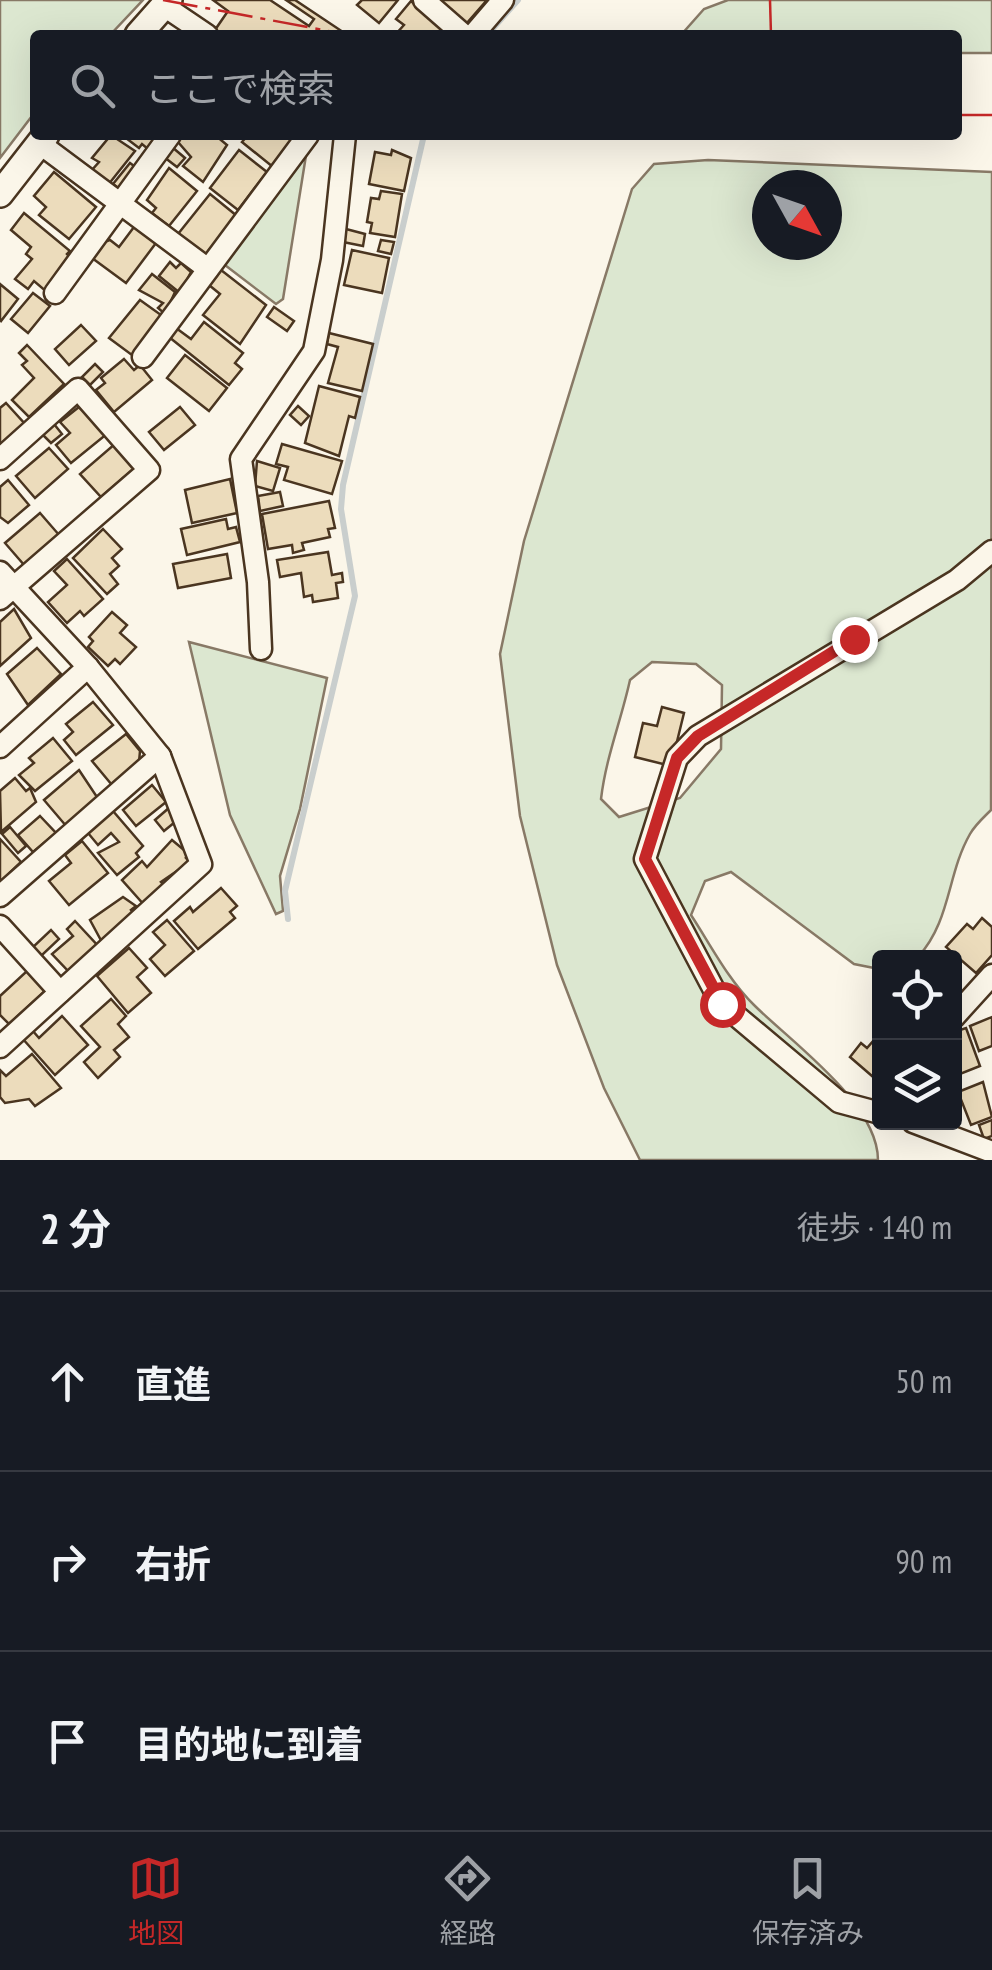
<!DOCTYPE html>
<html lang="ja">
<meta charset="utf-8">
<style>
body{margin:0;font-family:"PT Sans Narrow","Noto Sans JP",sans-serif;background:#20242c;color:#f1f3f6}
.controls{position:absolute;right:30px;bottom:30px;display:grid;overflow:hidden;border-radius:10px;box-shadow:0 10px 40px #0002}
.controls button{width:90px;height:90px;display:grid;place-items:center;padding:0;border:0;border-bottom:2px solid #363941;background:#171b24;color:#f1f3f6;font:50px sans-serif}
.compass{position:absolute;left:752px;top:170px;width:90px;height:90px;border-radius:50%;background:#171b24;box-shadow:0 10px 40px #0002;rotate:130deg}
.stop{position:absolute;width:30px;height:30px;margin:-22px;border:8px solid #c62828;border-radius:50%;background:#fff}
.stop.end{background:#c62828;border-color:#fff;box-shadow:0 2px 10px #0008}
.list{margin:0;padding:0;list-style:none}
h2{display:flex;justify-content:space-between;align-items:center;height:130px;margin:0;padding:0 40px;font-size:42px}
h2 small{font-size:32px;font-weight:400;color:#9ea1a6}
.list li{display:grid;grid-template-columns:65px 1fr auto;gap:30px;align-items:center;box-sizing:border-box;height:180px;padding:0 40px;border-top:2px solid #363941}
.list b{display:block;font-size:38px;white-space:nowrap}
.list em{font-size:32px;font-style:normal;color:#9ea1a6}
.icon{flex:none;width:55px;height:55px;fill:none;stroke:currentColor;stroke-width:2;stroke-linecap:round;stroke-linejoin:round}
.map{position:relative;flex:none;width:992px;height:1160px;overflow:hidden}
.search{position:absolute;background:#171b24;box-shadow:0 10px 40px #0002;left:30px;right:30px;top:30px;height:110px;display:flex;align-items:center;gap:25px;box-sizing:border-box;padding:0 35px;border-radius:10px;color:#9ea1a6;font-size:38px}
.sheet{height:670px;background:#171b24}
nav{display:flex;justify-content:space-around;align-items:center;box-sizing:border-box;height:140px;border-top:2px solid #363941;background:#171b24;font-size:28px;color:#9ea1a6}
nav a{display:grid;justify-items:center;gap:5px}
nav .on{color:#c62828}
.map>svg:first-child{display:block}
</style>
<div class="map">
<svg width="992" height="1160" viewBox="0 0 992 1160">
<rect width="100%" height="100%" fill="#fbf6e9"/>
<!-- green -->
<g fill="#dce7d0" stroke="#887966" stroke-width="2.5" fill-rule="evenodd">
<polygon points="0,0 143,0 110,35 35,35 35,112 0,158"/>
<polygon points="728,0 992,0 992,53 957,53 957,35 681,35 704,9"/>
<polygon points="308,143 283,299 276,304 221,262"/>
<path d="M708 160 992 172 991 810C984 817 975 825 970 834 947 874 951 921 918 957L880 958 879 969 854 964 731 872 705 881 691 915C710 944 729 981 754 1005 791 1042 878 1103 878 1160H640L604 1088 557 965 520 816 500 654 524 541 632 189 654 164ZM767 185H827V245H767ZM652 662 696 664 722 685 721 749 680 798 619 817 601 799C606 757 621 721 630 680Z"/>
<polygon points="189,642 327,678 300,809 280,876 283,911 276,914 230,815"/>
</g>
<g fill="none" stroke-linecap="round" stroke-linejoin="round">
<!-- stream -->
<g stroke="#c9cecd" stroke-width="6">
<polyline points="487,35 518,0"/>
<polyline points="288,919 285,891 355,596 341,509 343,485 424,135"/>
</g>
</g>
<!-- building -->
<g fill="#ecdcbc" stroke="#4a3520" stroke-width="2.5">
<polygon points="213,0 270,0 309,26 314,19 286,0 295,0 343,32 223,35 215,30 228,11"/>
<polygon points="362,0 398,0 379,23 357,5"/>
<polygon points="438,0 487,0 466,24"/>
<polygon points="411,1 447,33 445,35 395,35 404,25 396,19"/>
<polygon points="111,135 135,151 108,185 91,171 99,162 92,158"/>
<polygon points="122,135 159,135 148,149 142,144 139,148"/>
<polygon points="184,135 215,135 227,145 203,182 183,166 191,157 178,142"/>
<polygon points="248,135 299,135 273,167 242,142"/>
<polygon points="172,147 185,158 177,167 164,157"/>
<polygon points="239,150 267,172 238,210 210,188"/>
<polygon points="392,150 411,158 404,191 369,184 375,152 391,155"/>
<polygon points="130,163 138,169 121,190 113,184"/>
<polygon points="169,168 197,191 169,226 152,213 156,208 147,200"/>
<polygon points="54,172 96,207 69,239 39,215 46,207 34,196"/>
<polygon points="381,191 402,194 395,237 370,233 372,223 367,222 371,198 379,199"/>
<polygon points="210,194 237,216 205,255 178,234"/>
<polygon points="24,213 70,251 67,254 72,259 48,293 34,281 28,289 15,279 32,259 26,254 31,247 11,230"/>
<polygon points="134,227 156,243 126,283 92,258 104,242 110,240 119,247"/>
<polygon points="346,229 365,234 363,246 343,242"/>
<polygon points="381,240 394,242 391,254 378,251"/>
<polygon points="352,250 389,258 382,293 344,285"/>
<polygon points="170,262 176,268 181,263 191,272 180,293 159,276"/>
<polygon points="221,270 266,305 240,344 203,315 220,294 209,285"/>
<polygon points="152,274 175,292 165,314 158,308 163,303 139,290"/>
<polygon points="0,284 18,299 1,321 0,320"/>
<polygon points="33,293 50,306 28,333 11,319"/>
<polygon points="140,300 161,315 136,358 109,338"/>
<polygon points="274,307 294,321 287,331 267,317"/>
<polygon points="204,322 243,353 235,363 242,369 229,385 169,337 176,328 191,339"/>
<polygon points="81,325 96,341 69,365 55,349"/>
<polygon points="329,333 373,344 362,391 328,383 338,347 327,344"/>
<polygon points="27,345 64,384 29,417 12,400 34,378 22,365 27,361 19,353"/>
<polygon points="185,355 227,388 209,411 167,378"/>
<polygon points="124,359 134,370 140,365 152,380 114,412 96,390 105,383 101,378"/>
<polygon points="95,364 103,372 90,385 82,377"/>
<polygon points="319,386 360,397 355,418 349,416 339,456 305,443"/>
<polygon points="6,403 25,424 0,447 0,408"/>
<polygon points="298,406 309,416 301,425 290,415"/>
<polygon points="79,407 108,433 71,463 56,445 70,433 60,422"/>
<polygon points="180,407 195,425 164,450 149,432"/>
<polygon points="54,424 62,434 51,443 42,434"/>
<polygon points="116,443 136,467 101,497 80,474"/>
<polygon points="282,444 342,461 332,494 284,480 288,467 276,464"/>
<polygon points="49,448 68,469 35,498 16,476"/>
<polygon points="257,461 280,468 273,491 255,486"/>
<polygon points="230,479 237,513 192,523 185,490"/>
<polygon points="8,480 29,505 8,523 0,517 0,487"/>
<polygon points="280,492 283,506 260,511 258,496"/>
<polygon points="329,501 335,528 328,529 330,537 302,543 304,550 293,553 292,545 268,549 262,514"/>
<polygon points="40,513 60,536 25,566 5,543"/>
<polygon points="226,519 228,529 236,527 240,542 187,555 181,529"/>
<polygon points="103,529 122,549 112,558 119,566 110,574 118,584 107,594 73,558"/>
<polygon points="328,552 332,575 342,573 343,582 336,583 338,598 313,602 312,595 304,597 301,573 280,577 277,560"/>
<polygon points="227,554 231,578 178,588 173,564"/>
<polygon points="67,559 103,599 84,616 80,611 67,623 48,602 67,585 54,571"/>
<polygon points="14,609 31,638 0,666 0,622"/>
<polygon points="112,612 127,625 120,633 136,647 120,664 115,659 108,666 88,647 93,641 89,637"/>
<polygon points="37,648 61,674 28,705 7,674"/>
<polygon points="93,702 113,725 76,755 64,740 73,732 66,724"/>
<polygon points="662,707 684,713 671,766 635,757 643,723 657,726"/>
<polygon points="126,734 140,751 139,762 112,785 92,761"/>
<polygon points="53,738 72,761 35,791 19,775 34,763 29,758"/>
<polygon points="79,770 97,797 67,827 44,800"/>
<polygon points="15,778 26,791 30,788 36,802 1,832 0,791"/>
<polygon points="152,785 166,802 136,826 123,810"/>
<polygon points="170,807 175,822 164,831 155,820"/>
<polygon points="113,811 143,846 136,853 139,857 117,875 98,853 119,842 111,833 98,845 88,833"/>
<polygon points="40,816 56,833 33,852 18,835"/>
<polygon points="10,827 26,846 18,853 2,834"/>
<polygon points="0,839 21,862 0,882"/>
<polygon points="172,840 190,855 186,858 190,862 161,882 167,888 146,907 122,880 142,861 147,867"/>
<polygon points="82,841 108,873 69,905 49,881 71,863 65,855"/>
<polygon points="221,888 237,906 230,912 235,918 198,949 174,921 190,907 193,912"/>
<polygon points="123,897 136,906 131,910 136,916 103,944 90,920"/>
<polygon points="982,918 992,927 992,955 976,973 946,947 967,924 973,929"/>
<polygon points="167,920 194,951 165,976 150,959 165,945 153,932"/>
<polygon points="75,921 100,948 71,974 52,954 73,936 67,929"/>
<polygon points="51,930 59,939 41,956 33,947"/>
<polygon points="129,948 147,968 137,977 151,993 128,1013 97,976"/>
<polygon points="27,971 45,991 9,1024 0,1015 0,996"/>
<polygon points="111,999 126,1016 118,1024 129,1037 114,1050 120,1057 98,1078 84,1062 100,1047 81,1026"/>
<polygon points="62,1016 88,1045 55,1075 22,1038 32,1030 39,1038"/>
<polygon points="992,1017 992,1046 979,1051 970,1026"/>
<polygon points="966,1028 980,1066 955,1076 954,1032"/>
<polygon points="880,1033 880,1068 872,1076 850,1057 861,1043 867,1048"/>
<polygon points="32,1054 61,1088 35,1106 29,1099 5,1103 0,1097 0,1070 6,1076"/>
<polygon points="983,1082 992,1117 971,1125 958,1092"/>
<polygon points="992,1120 992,1136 984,1139 979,1125"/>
</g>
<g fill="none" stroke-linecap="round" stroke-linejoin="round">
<!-- minor casing -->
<g stroke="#4a3520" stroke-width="25">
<g id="minor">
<polyline points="424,0 464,35"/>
<polyline points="164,6 207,35"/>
<polyline points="473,35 503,0"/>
<polyline points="39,143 208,269"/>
<polyline points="55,293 170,135"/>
<polyline points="143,357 308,135"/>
<polyline points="0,459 78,389 149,470 0,599"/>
<polyline points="0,572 88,667 160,756 201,864 0,1047"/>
<polyline points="261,649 258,582 241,459 314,351 332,260 345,135"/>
<polyline points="0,747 88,667"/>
<polyline points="0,896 160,756"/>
<polyline points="0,926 60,992"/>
<polyline points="954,1017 992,975"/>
<polyline points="880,1113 839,1102 721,1003 645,859 677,758 698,736 957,580 992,551"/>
<polyline points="913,1122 992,1152"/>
</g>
</g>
<!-- tertiary casing -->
<g stroke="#4a3520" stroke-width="30">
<g id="tertiary">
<polyline points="138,35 169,0"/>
<polyline points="0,194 46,135"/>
</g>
</g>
<!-- minor -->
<use href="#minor" stroke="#fbf6e9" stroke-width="20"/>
<!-- tertiary -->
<use href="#tertiary" stroke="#fbf6e9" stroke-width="25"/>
<!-- power -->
<g stroke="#c62828" stroke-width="2.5" stroke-dasharray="35 8 5 8" stroke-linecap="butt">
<polyline points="163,0 350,35"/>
<polyline points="770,0 771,35"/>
<polyline points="957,115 992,115"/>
</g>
</g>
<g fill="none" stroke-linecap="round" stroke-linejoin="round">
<!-- route -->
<polyline stroke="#c62828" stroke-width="12" points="722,1004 645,859 677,758 698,736 854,639"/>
</g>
</svg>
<div class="controls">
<button><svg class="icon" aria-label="locate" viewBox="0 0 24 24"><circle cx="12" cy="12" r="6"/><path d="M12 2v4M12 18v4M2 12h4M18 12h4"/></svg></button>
<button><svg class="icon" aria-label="layers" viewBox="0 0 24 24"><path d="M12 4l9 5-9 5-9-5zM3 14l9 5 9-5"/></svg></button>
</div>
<svg class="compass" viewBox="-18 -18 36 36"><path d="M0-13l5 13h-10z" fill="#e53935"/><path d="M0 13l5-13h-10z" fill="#9ea1a6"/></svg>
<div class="stop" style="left:722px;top:1004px"></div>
<div class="stop end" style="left:854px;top:639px"></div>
<div class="search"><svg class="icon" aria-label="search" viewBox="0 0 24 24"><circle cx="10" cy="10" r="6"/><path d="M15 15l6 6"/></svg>ここで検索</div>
</div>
<section class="sheet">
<h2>2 分<small>徒歩 · 140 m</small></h2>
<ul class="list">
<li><svg class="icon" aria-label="ahead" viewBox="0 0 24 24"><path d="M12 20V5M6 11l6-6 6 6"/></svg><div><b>直進</b></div><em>50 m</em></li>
<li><svg class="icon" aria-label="right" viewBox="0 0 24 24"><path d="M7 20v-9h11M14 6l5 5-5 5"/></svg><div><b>右折</b></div><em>90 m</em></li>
<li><svg class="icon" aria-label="arrive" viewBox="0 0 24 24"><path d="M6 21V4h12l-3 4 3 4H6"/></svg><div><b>目的地に到着</b></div></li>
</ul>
</section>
<nav>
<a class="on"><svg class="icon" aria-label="map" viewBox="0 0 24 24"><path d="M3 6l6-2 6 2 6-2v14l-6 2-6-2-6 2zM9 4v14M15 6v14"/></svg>地図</a>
<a><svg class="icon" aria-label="directions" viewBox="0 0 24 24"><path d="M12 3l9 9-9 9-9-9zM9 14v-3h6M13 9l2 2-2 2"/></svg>経路</a>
<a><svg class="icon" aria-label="saved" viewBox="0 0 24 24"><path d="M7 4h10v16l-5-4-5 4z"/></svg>保存済み</a>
</nav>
